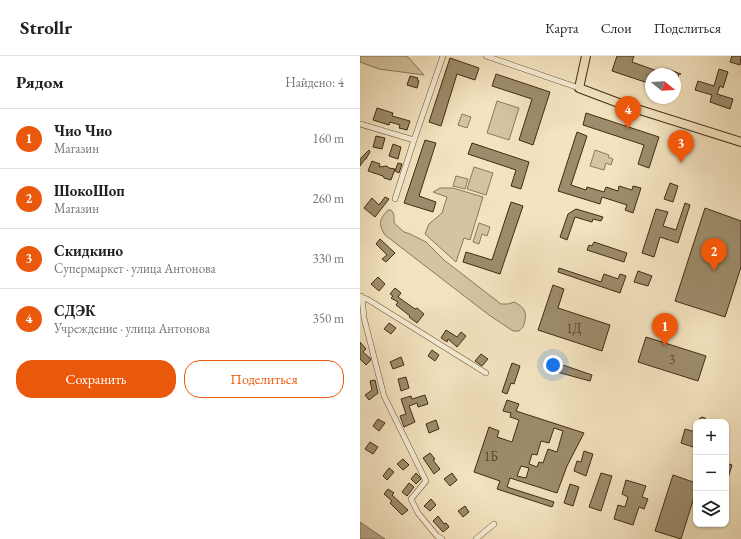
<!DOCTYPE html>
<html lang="ru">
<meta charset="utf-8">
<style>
body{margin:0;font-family:"EB Garamond",serif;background:#f2f2f2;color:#202124}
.controls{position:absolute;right:12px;bottom:12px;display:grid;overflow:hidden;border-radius:8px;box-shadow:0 1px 3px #0004}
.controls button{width:36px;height:36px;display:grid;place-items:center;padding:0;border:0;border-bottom:1px solid #e0e0e0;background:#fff;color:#202124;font:20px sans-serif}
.compass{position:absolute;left:285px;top:12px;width:36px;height:36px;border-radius:50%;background:#fff;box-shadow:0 1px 3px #0004;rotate:108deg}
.you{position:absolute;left:193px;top:309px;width:14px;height:14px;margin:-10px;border:3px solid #fff;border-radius:50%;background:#1a73e8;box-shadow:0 0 0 6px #1a73e833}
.badge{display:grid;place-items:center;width:26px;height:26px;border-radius:50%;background:#ea580c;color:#fff;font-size:13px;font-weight:700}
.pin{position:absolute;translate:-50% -33px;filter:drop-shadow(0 1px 2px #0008)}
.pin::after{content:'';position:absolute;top:21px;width:14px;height:12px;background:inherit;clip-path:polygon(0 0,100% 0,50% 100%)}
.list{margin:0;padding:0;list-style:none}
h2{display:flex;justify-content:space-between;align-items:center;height:52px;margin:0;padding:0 16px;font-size:17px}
h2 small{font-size:13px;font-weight:400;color:#757577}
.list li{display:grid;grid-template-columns:26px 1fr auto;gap:12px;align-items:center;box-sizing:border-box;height:60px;padding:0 16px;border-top:1px solid #e0e0e0}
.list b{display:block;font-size:15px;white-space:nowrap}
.list p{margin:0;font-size:13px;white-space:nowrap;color:#757577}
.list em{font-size:13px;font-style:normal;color:#757577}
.actions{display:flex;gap:8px;padding:12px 16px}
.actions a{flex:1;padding:9px 0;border:1px solid #ea580c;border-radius:16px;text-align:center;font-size:14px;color:#ea580c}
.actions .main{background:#ea580c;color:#fff}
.icon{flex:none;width:22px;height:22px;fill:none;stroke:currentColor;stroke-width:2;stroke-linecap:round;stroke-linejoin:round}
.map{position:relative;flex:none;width:381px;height:483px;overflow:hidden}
header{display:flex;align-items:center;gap:24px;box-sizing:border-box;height:56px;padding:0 20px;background:#fff;border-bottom:1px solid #e0e0e0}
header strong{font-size:19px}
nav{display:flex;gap:22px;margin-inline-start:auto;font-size:14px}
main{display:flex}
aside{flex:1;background:#fff}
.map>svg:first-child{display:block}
</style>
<header>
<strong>Strollr</strong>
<nav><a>Карта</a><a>Слои</a><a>Поделиться</a></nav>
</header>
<main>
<aside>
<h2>Рядом<small>Найдено: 4</small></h2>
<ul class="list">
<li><span class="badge">1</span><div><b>Чио Чио</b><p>Магазин</p></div><em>160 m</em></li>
<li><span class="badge">2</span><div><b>ШокоШоп</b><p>Магазин</p></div><em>260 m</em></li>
<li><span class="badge">3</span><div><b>Скидкино</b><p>Супермаркет · улица Антонова</p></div><em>330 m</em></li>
<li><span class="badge">4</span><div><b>СДЭК</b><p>Учреждение · улица Антонова</p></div><em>350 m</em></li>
</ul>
<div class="actions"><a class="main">Сохранить</a><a>Поделиться</a></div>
</aside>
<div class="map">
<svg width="381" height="483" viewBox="0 0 381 483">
<rect width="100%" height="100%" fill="#f3e3bf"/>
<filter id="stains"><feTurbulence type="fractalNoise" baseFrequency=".005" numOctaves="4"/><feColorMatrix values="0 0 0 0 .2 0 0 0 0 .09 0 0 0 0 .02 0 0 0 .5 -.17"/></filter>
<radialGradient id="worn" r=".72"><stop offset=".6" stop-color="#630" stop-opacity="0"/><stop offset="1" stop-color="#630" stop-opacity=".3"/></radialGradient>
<!-- green -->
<g fill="#d5c4a1" stroke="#8a7859">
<polygon points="0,0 47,0 64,19 19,13 0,6"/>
<polygon points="137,45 159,52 149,84 127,77"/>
<polygon points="102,58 111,61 107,72 98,69"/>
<polygon points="235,94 249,99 248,101 253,103 251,109 246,107 244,114 230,110"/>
<polygon points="114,111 133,117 126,139 107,133"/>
<polygon points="96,120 108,123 105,133 93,130"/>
<polygon points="80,132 93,132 123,141 110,184 104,182 96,206 65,178 69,168 82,157 87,141 73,136"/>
<path d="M28 154H31C35 158 34 162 34 167L44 176 50 178 66 186 84 204 141 248H148L154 246C162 250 167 254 165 264 164 270 164 270 159 275H153L129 259 25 179C18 168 19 164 28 154Z"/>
<polygon points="119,167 130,171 127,180 122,178 119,188 113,186"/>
</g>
<!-- water -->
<polygon fill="#b6a584" stroke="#877556" points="0,466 25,483 0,483"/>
<!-- building -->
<g fill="#9d8c6b" stroke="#402d11" fill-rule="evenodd">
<polygon points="257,0 274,0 272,6 303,17 305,12 321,18 319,18 316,27 315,18 291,18 291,28 252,15"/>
<polygon points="372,0 381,0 380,9 370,6"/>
<polygon points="90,2 119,12 115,24 97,18 81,70 69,66"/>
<polygon points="359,13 368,16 363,32 360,30 357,38 373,43 370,53 350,46 352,39 335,34 338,25 354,30"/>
<polygon points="136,18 190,36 173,89 159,84 172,43 132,30"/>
<polygon points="50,20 58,22 57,24 59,25 57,32 47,29"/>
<polygon points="17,52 33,57 32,60 50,65 47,74 39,72 40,69 30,66 29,69 13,64"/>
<polygon points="226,57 299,81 289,112 278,108 284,89 223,69"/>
<polygon points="217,76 227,80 211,129 226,134 227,131 244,136 246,131 258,135 259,130 272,134 273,130 281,132 273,157 265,154 267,149 242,141 240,148 198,135"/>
<polygon points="16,80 25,82 22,93 13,91"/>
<polygon points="65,84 76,87 59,140 76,146 73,156 44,147"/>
<polygon points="112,87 169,106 161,133 151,130 156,114 108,98"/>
<polygon points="33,88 41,91 38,103 29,100"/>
<polygon points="9,94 10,96 7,101 6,103 5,103 0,110 0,103"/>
<polygon points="12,105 20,108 19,111 27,110 29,112 35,113 31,124 24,122 23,120 8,115"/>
<polygon points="38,107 42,108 39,117 35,115"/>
<polygon points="310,127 318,130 313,146 304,143"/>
<polygon points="25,141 29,143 15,161 4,152 12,142 19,149"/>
<polygon points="151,146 163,150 140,218 103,206 106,196 132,204"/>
<polygon points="325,147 330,149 318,187 300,181 294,201 282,197 296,153 308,156 303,170 316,174"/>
<polygon points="345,152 381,165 381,211 365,261 315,245"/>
<polygon points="216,153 243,161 241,165 233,163 232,166 215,161 207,184 200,181 208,158"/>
<polygon points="20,183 35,197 26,206 22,203 27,199 16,188"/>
<polygon points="234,186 267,197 264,206 227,194 229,189 232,190"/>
<polygon points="199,212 241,226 244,218 258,223 260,218 266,220 260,237 198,216"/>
<polygon points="278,215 292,220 288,230 274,226"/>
<polygon points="18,221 25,228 19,235 11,228"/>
<polygon points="193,229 204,233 198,252 250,269 242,295 178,274"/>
<polygon points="35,232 41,237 38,241 55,253 57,252 64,258 57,267 49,261 50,260 36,249 38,246 31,242 33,240 30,238"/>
<polygon points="29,267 36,272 31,278 24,273"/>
<polygon points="86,274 97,281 101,276 106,280 97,291 88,283 87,286 81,282"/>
<polygon points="286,281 346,300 338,325 278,306"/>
<polygon points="0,286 6,293 3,296 10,302 11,304 6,309 0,303"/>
<polygon points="72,294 79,299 75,305 68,300"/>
<polygon points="121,298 128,303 122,310 115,305"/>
<polygon points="41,301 44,309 33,313 30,306"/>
<polygon points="152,307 160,310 154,328 151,327 147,338 142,336"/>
<polygon points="200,308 232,319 230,325 197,316"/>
<polygon points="46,321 49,332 41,335 38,323"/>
<polygon points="15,324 18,337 9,344 5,339 12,334 10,325"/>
<polygon points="65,339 68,348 58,351 57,347 49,350 55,366 44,371 40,360 46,358 41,343 51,340 52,343"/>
<path d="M147 344 159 348 156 355 224 377 207 410 197 437 150 422 147 431 194 446 192 451 137 433 140 425 114 416 129 371 139 375 137 381 152 386 159 364 150 361 151 357 143 355ZM194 372 203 375 197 396 188 393 183 407 179 406 177 411 169 408 172 398 177 399 181 385 189 387ZM161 410 169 412 166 422 157 420Z"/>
<polygon points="342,361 345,362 349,366 336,366 339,363"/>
<polygon points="18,363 25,367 19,375 13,370"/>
<polygon points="76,364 79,373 69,377 66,368"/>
<polygon points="325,373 336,376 336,392 321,387"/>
<polygon points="10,386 18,391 13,398 5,393"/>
<polygon points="224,395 233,398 226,420 214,415 217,405 221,406"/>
<polygon points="70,397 75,403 73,404 80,413 74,418 63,402"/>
<polygon points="43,403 49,409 43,414 37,408"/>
<polygon points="366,407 372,409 367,425 366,425"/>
<polygon points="29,412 34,416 27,424 23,420"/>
<polygon points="56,417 59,420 61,423 56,428 51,423"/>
<polygon points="92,417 97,424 90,430 84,423"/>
<polygon points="241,417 252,420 241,455 229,451"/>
<polygon points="313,419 336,427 336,435 321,483 295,475"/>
<polygon points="266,424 286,430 282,441 288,443 284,453 279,451 273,469 254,463 258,449 265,451 268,441 262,438"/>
<polygon points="49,427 54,431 47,440 42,436"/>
<polygon points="210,428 219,431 213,450 204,447"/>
<polygon points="28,433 34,437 32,439 48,454 42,459 30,447 32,445 24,438"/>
<polygon points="71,443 76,449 70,455 64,450"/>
<polygon points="105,450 109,456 103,461 98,455"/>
<polygon points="78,460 84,468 86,467 89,471 83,476 73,465"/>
</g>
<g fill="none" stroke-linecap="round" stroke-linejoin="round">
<!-- street casing -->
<g stroke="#6d5a3c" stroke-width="6">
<g id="street">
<polyline points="126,0 219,32"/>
<polyline points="0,68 54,84"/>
<polyline points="35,143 54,84 83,0"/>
<polyline points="1,240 2,242 7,243 126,317"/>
<polyline points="2,242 4,262 24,340 66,425 51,443 58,457 77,480 82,483"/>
<polyline points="116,483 134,468"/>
</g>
</g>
<!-- primary casing -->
<g stroke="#402d11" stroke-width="10">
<polyline id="primary" points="226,0 219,32 264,49 381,86"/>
</g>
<!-- street -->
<use href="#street" stroke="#f7edd5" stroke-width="5"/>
<!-- primary -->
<use href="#primary" stroke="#f3e3bf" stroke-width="8"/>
</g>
<g text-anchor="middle" stroke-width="3.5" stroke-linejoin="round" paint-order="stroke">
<!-- number labels -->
<g font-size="13" fill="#574528">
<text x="214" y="277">1Д</text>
<text x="312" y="308">3</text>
<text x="131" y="405">1Б</text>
</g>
</g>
<rect width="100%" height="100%" filter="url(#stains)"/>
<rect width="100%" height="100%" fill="url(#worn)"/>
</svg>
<div class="controls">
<button>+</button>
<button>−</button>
<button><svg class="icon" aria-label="layers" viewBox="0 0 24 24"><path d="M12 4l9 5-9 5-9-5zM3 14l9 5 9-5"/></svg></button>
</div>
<svg class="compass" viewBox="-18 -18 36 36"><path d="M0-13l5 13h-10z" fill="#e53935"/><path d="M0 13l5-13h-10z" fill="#757577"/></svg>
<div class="you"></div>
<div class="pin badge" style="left:305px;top:290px">1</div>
<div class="pin badge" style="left:354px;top:215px">2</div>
<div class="pin badge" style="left:321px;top:107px">3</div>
<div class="pin badge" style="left:268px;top:73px">4</div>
</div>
</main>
